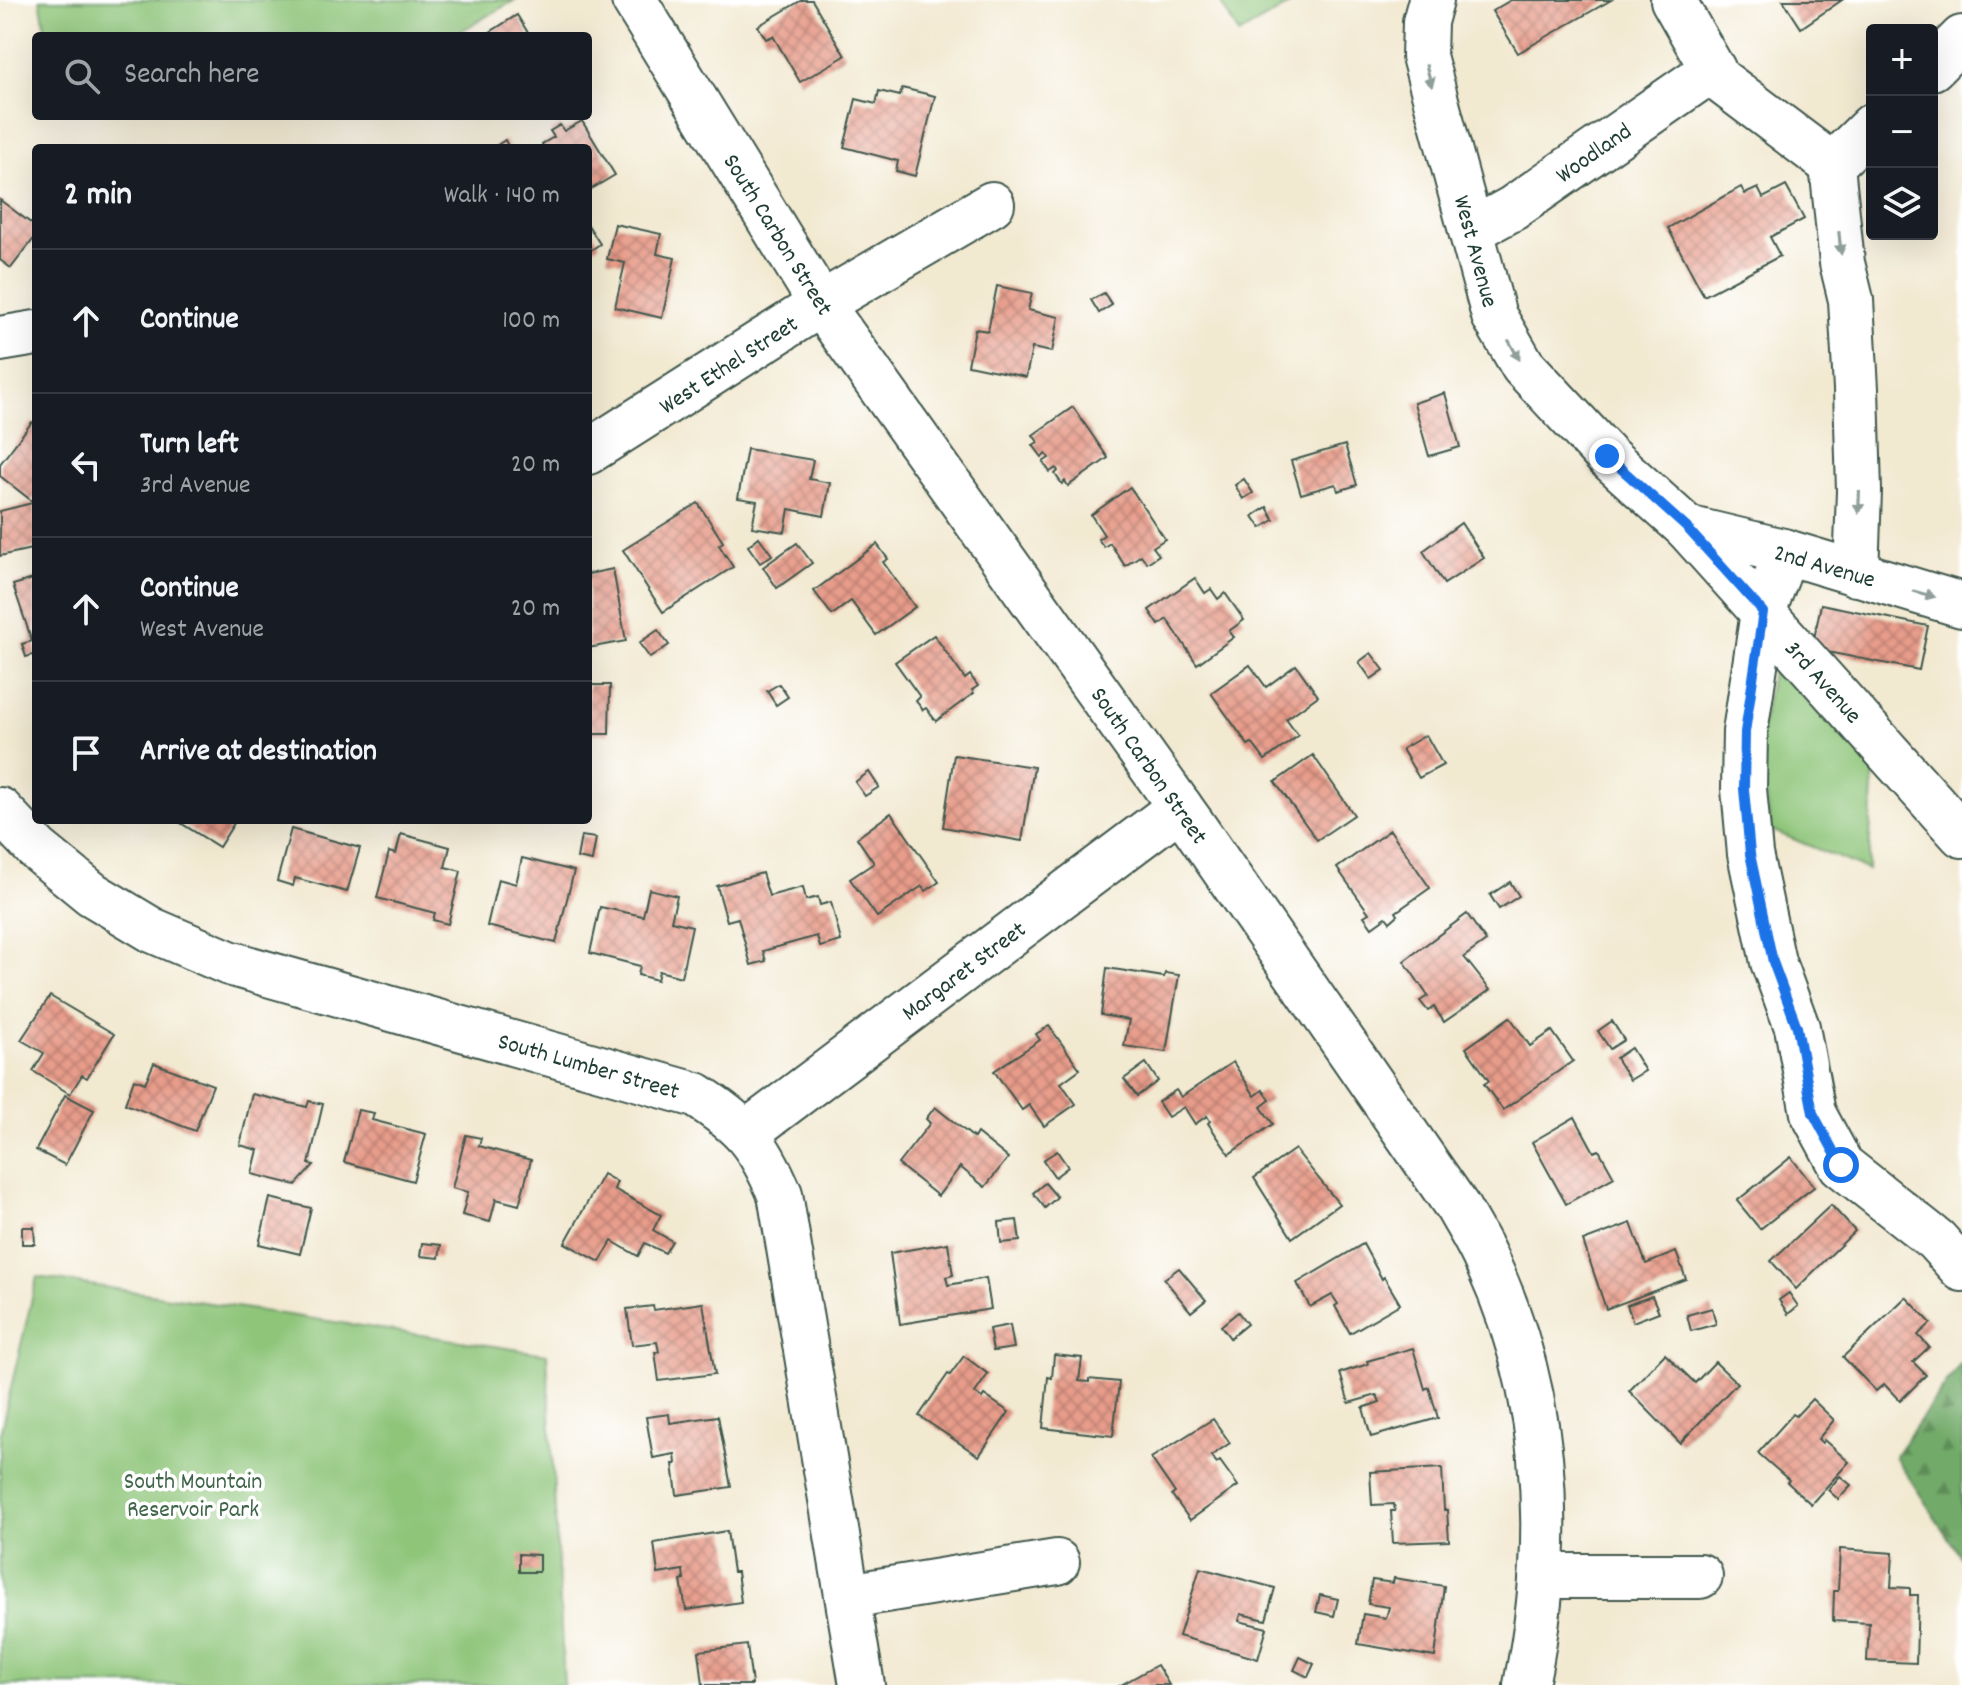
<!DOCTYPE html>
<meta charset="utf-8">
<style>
body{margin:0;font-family:Dekko,sans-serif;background:#20242c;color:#f1f3f6}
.controls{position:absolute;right:24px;top:24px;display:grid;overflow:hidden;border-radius:8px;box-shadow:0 8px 32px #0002}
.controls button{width:72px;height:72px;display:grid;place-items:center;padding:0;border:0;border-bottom:2px solid #363941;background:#171b24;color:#f1f3f6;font:40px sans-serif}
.stop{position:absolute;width:24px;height:24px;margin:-18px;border:6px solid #1a73e8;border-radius:50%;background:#fff}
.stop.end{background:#1a73e8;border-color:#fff;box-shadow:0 2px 8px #0008}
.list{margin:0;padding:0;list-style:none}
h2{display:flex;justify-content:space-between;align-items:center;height:104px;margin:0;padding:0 32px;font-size:34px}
h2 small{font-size:26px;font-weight:400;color:#9ea1a6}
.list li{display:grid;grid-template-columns:52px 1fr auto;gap:24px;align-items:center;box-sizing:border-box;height:144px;padding:0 32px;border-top:2px solid #363941}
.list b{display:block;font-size:30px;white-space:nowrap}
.list p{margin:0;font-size:26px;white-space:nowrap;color:#9ea1a6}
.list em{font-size:26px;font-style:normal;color:#9ea1a6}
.icon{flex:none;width:44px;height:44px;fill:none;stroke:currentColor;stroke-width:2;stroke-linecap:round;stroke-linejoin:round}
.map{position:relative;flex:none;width:1962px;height:1685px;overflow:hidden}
.search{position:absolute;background:#171b24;box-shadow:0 8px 32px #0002;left:32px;top:32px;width:560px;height:88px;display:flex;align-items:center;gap:20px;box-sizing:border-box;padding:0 28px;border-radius:8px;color:#9ea1a6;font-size:30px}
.panel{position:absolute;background:#171b24;box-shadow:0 8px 32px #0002;left:32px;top:144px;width:560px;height:680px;border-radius:8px}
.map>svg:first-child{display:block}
</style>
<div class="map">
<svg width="1962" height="1685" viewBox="0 0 1962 1685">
<defs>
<pattern id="forest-firs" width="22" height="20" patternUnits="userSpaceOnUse" patternTransform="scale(2)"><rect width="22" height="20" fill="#72aa69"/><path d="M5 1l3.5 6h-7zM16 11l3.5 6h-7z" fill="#5d8c57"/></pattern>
<pattern id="building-cross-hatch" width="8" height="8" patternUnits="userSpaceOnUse" patternTransform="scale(2)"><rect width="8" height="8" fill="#e89c8a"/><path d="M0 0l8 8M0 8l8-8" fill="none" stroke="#bb8072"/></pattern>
</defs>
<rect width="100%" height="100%" fill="#fff"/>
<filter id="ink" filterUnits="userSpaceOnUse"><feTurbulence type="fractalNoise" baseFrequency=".0125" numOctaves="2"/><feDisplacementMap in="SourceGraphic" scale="16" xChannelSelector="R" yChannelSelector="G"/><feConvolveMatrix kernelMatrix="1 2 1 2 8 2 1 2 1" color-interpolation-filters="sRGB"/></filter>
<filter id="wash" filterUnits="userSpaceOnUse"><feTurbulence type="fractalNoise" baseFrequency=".006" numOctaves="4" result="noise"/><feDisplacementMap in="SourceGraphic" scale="32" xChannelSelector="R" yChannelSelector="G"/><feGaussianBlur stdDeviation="1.8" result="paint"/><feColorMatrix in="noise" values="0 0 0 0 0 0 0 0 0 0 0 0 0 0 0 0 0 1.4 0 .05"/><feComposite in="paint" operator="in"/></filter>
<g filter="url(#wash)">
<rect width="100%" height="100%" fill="#f2e9d1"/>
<!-- forest -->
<polygon fill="url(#forest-firs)" stroke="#48744e" stroke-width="2" points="1962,1361 1962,1559 1895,1456"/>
<!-- park -->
<g fill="#8ec579" stroke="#568156" stroke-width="2">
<polygon points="40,0 515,0 452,36 47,36"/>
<polygon points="1219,0 1297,0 1239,34"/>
<polygon points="1772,671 1822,706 1874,771 1868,870 1771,830 1758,751"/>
<polygon points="37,1277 547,1354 564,1685 0,1685 0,1434"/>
</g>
<g id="blocks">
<!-- building -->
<g fill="url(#building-cross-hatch)">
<polygon points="802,0 812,0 845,56 800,82 773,36 766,39 758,26"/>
<polygon points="1511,0 1611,0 1518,53 1492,11"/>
<polygon points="1783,0 1842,0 1801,28"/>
<polygon points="517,15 530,36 484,36"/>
<polygon points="902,88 935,96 915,176 896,171 898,161 844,147 856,99 876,104 879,91 900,96"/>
<polygon points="582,121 615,175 588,191 588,148 544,148 542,144 554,137 550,131 560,125 564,131"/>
<polygon points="505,140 509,148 493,148"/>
<polygon points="1786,186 1804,219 1770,237 1780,256 1704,296 1668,228 1741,187 1745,194 1758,188 1763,198"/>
<polygon points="0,200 36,227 36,236 11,268 0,260"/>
<polygon points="615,224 661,234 657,254 675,258 662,318 615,307 625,263 607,259"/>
<polygon points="588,225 600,244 588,252"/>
<polygon points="997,286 1032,293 1028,310 1059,317 1052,352 1032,348 1026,377 968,365 975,329 988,331"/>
<polygon points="1104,293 1112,305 1099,313 1091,300"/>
<polygon points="1445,393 1460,447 1429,456 1414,403"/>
<polygon points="1073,407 1108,458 1068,486 1065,481 1062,484 1055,474 1058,471 1056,468 1050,472 1043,462 1049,458 1046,454 1042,457 1033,445 1038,442 1033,435"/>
<polygon points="32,422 36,426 36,496 32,501 0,476 0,464"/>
<polygon points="1345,445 1357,485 1338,491 1336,484 1301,494 1291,461"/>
<polygon points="747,449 813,460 809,479 830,483 824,516 789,509 785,532 752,527 757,501 738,498"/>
<polygon points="1244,479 1253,493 1243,499 1235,485"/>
<polygon points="1130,487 1165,539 1153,547 1159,555 1147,563 1141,555 1125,566 1110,543 1104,547 1098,539 1104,535 1091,515"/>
<polygon points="36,502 36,548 0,556 0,511"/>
<polygon points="698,503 723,542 719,545 733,567 663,612 623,550"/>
<polygon points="1267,507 1274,520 1261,528 1253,516"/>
<polygon points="1461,523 1484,558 1444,584 1423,551"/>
<polygon points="759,537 772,555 760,563 748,546"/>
<polygon points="797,543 812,563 777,588 763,567"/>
<polygon points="877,544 888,559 883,562 915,607 876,635 851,601 832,615 814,591"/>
<polygon points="613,569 626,641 588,648 588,574"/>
<polygon points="36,578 36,654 26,657 22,644 32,641 13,585"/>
<polygon points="1195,578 1205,593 1211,589 1218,599 1225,593 1244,620 1229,631 1234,637 1197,664 1167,619 1159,625 1149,610"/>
<polygon points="1821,604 1928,626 1919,670 1812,649"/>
<polygon points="658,630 669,645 650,658 639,643"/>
<polygon points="934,635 965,679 970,675 978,686 972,690 974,693 936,721 926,708 923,710 916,701 920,697 895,662"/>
<polygon points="1371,653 1384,670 1371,679 1359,662"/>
<polygon points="1250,665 1266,687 1296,665 1318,696 1286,719 1298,736 1265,760 1252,743 1248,745 1211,693"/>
<polygon points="779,684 788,697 776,705 767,691"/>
<polygon points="588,685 610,685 609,734 588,734"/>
<polygon points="1426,735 1443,765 1419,778 1402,749"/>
<polygon points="954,755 1034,767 1022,841 943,827"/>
<polygon points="1313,755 1354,815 1317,840 1275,782"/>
<polygon points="869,772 879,787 865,796 855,782"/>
<polygon points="891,813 939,882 926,891 922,886 877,917 850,879 874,863 857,838"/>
<polygon points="176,820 236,820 219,847"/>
<polygon points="291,829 360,848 347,892 295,878 293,886 277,881"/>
<polygon points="1390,830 1430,888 1396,912 1398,915 1390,922 1386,917 1372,927 1364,916 1369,913 1337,868"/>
<polygon points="401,834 450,847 445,867 461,871 448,924 433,920 435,913 377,898 389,852 396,854"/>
<polygon points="581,836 596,838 592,861 577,858"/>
<polygon points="522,858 574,871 556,943 487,926 498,879 516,884"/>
<polygon points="762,873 769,896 803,887 806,900 818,897 820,905 831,902 841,941 820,947 817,936 763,951 766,961 751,965 738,918 727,921 717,886"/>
<polygon points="1510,882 1519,896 1499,909 1490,895"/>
<polygon points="649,889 677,896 671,921 692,926 681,977 659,971 657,980 638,975 640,966 590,953 600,907 643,916"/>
<polygon points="1467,914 1486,941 1464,957 1490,990 1444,1022 1434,1007 1428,1011 1420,1001 1428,996 1404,961"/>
<polygon points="1107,968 1164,977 1165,973 1179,975 1166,1052 1124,1046 1129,1020 1101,1015"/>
<polygon points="50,996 114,1034 87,1078 82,1075 70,1094 33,1071 44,1053 21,1040"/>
<polygon points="1510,1017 1530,1046 1552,1031 1573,1061 1503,1110 1484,1084 1489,1081 1466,1048"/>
<polygon points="1612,1021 1624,1040 1610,1049 1598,1031"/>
<polygon points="1049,1026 1080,1069 1061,1083 1076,1104 1044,1126 1029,1105 1022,1110 994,1071 1040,1040 1036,1034"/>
<polygon points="1631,1048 1645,1071 1630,1080 1616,1058"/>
<polygon points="1233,1062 1255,1096 1263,1090 1270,1100 1261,1107 1273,1124 1229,1154 1208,1123 1210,1121 1207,1116 1195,1124 1184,1107 1168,1117 1158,1102 1176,1090 1181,1097"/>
<polygon points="154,1063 213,1085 195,1131 125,1104 134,1079 145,1083"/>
<polygon points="1146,1063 1158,1081 1137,1096 1124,1079"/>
<polygon points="252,1094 307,1107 309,1101 323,1104 309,1164 314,1165 296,1185 252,1174 258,1150 240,1145"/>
<polygon points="65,1095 94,1110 65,1165 36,1150"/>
<polygon points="935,1107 974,1138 977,1133 1008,1158 985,1187 960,1167 938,1196 898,1164 930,1123 926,1119"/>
<polygon points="358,1110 374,1113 372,1120 426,1134 413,1181 344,1162"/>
<polygon points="1575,1117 1594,1152 1599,1150 1614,1177 1566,1204 1532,1142"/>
<polygon points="466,1135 481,1138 479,1146 531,1160 519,1205 496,1199 490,1222 462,1215 468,1192 452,1188"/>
<polygon points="1295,1149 1339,1204 1292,1238 1254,1178"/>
<polygon points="1057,1151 1068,1167 1055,1177 1043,1160"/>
<polygon points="1791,1157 1814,1187 1760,1229 1737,1201"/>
<polygon points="603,1174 617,1182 614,1189 661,1215 653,1230 672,1241 665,1253 645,1243 638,1256 612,1241 600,1262 565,1243"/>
<polygon points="1045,1183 1057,1197 1045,1208 1033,1193"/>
<polygon points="270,1198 311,1208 300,1254 259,1244"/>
<polygon points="1831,1205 1855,1231 1796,1289 1771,1261"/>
<polygon points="1017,1220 1020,1241 1001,1243 999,1222"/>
<polygon points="1631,1223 1646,1264 1676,1252 1686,1279 1606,1309 1583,1241"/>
<polygon points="22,1227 34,1227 35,1244 22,1244"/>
<polygon points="422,1243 441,1245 439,1258 420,1256"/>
<polygon points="948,1243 953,1275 946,1277 948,1285 986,1278 991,1309 900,1324 890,1253"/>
<polygon points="1363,1244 1382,1279 1384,1277 1400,1304 1350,1333 1335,1306 1338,1304 1332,1295 1310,1307 1297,1283"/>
<polygon points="1179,1268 1206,1300 1191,1312 1164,1279"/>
<polygon points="1789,1293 1798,1306 1788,1314 1779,1300"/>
<polygon points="1652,1296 1659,1312 1633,1322 1627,1305"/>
<polygon points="1906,1297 1931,1323 1918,1335 1929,1347 1913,1362 1926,1375 1900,1401 1884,1384 1876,1391 1843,1357"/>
<polygon points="703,1303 715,1374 659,1381 655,1352 659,1352 657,1342 632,1345 627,1309 653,1306 654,1310"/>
<polygon points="1712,1308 1716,1324 1691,1331 1687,1315"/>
<polygon points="1238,1312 1247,1324 1230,1338 1221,1326"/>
<polygon points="1010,1325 1014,1348 993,1351 989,1329"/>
<polygon points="1413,1348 1425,1389 1429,1387 1438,1418 1371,1437 1363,1408 1380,1402 1377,1395 1349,1403 1340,1373 1368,1364 1367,1361"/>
<polygon points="1665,1354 1695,1383 1715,1362 1737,1383 1680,1443 1629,1391"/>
<polygon points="1054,1355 1082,1358 1079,1381 1089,1382 1089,1379 1119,1382 1113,1436 1043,1428 1048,1377 1052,1378"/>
<polygon points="964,1356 988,1374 975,1393 982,1398 984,1395 1009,1412 979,1456 919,1416 948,1374 950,1375"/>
<polygon points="1812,1399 1834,1420 1818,1439 1822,1443 1824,1440 1849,1462 1811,1504 1787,1482 1789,1480 1758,1453 1793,1414 1796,1416"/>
<polygon points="669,1414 670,1423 718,1416 731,1487 677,1495 673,1464 676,1464 675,1454 653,1458 646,1417"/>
<polygon points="1213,1419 1230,1443 1211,1456 1217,1463 1220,1461 1238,1486 1190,1520 1172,1495 1175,1493 1151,1458"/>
<polygon points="1442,1468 1444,1510 1447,1510 1449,1541 1393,1543 1391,1511 1395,1511 1394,1504 1372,1505 1370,1472"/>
<polygon points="1840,1476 1851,1485 1838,1499 1828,1490"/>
<polygon points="727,1531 733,1572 737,1572 741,1602 686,1610 681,1581 684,1580 683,1570 658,1574 654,1543"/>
<polygon points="1840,1549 1893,1553 1891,1587 1910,1588 1910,1595 1918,1595 1916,1663 1867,1661 1869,1623 1833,1621 1834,1591 1838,1591"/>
<polygon points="519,1554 539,1555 539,1572 519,1572"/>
<polygon points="1200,1568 1275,1588 1266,1620 1241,1614 1239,1621 1267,1628 1258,1659 1179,1636"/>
<polygon points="1394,1578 1444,1586 1435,1657 1358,1644 1363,1614 1386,1618 1389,1607 1368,1604 1372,1580 1393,1583"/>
<polygon points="1320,1595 1338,1599 1334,1616 1316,1612"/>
<polygon points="747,1645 752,1685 703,1685 699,1651"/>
<polygon points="1300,1657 1314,1664 1308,1677 1294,1670"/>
<polygon points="1157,1665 1169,1685 1121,1685"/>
</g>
</g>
</g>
<g filter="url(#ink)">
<use href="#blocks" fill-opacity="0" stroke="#3f574c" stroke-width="2"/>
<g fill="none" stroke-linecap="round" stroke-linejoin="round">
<!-- minor casing -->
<g stroke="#3f574c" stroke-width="48">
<g id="minor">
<path d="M634 0 821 304 1195 828 1458 1208C1468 1226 1479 1243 1487 1262 1550 1398 1556 1540 1526 1685"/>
<polyline points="1431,0 1425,22 1424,56 1494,316 1523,366 1607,456 1687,528 1962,835"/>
<polyline points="1673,0 1718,79 1832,165"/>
<polyline points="1932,68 1962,38"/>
<polyline points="1832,165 1842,263 1851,300 1856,389 1859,491 1856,574"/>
<polyline points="1832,165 1872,126"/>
<polyline points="1471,231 1513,208 1713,69"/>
<polyline points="0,339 36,333"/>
<polyline points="588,452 821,304 992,204"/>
<polyline points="1687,528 1783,551 1962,605"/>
<polyline points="1783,551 1777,576 1763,612 1745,732 1744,789 1750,854 1773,962 1797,1027 1813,1113 1841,1165 1936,1240 1962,1269"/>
<path d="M0 810 37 849 92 894 152 930 229 963 696 1095C743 1125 758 1142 780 1194L862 1685"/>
<polyline points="746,1133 1180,807"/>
<polyline points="1542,1576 1700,1576"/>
<polyline points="848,1596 1057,1562"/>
</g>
</g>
<!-- minor -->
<use href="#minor" stroke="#fff" stroke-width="44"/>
</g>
<!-- one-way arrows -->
<defs><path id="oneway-solid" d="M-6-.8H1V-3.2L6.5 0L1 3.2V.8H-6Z" transform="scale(2)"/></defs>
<g fill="#8f9e9a">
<use href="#oneway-solid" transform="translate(1429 76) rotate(75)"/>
<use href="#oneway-solid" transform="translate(1840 243) rotate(84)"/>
<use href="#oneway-solid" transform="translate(1514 350) rotate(61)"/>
<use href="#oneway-solid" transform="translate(1859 502) rotate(92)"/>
<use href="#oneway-solid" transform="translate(1924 594) rotate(16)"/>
</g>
</g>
<g fill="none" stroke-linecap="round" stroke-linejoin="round" filter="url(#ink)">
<!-- route -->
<polyline stroke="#1a73e8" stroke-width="10" points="1607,456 1687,528 1763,612 1745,732 1744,789 1750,854 1773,962 1797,1027 1813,1113 1841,1165"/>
</g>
<g text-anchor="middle" stroke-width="7" stroke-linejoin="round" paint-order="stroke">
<!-- street labels -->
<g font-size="24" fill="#1f3d34" stroke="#fff">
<text transform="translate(1593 152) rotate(-35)" y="8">Woodland</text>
<text transform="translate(779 234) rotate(58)" y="8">South Carbon Street</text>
<text transform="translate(1477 251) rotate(75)" y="8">West Avenue</text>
<text transform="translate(728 364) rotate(-33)" y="8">West Ethel Street</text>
<text transform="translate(1825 565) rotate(16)" y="8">2nd Avenue</text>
<text transform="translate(1824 681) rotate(48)" y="8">3rd Avenue</text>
<text transform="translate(1150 765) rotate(55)" y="8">South Carbon Street</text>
<text transform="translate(963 970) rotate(-37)" y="8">Margaret Street</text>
<text transform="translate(589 1065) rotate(16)" y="8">South Lumber Street</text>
</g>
<!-- park labels -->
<g font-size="24" fill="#406649" stroke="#fff">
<text x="193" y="1488">South Mountain<tspan x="193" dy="28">Reservoir Park</tspan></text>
</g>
</g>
</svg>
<div class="controls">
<button>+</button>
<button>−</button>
<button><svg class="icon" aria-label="layers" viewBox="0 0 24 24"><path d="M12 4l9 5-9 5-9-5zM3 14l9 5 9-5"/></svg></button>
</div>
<div class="stop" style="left:1841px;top:1165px"></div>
<div class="stop end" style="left:1607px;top:456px"></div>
<div class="search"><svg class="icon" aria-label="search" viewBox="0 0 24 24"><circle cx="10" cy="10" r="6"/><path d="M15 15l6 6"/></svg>Search here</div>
<section class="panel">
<h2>2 min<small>Walk · 140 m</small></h2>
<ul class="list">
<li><svg class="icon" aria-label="ahead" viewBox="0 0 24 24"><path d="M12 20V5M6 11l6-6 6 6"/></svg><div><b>Continue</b></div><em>100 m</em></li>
<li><svg class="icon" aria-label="left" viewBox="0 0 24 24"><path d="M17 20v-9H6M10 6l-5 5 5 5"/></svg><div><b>Turn left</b><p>3rd Avenue</p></div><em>20 m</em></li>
<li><svg class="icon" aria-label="ahead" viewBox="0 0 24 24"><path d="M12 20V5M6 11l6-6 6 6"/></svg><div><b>Continue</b><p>West Avenue</p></div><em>20 m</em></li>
<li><svg class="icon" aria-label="arrive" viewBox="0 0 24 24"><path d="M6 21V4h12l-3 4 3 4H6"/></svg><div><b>Arrive at destination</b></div></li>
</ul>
</section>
</div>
